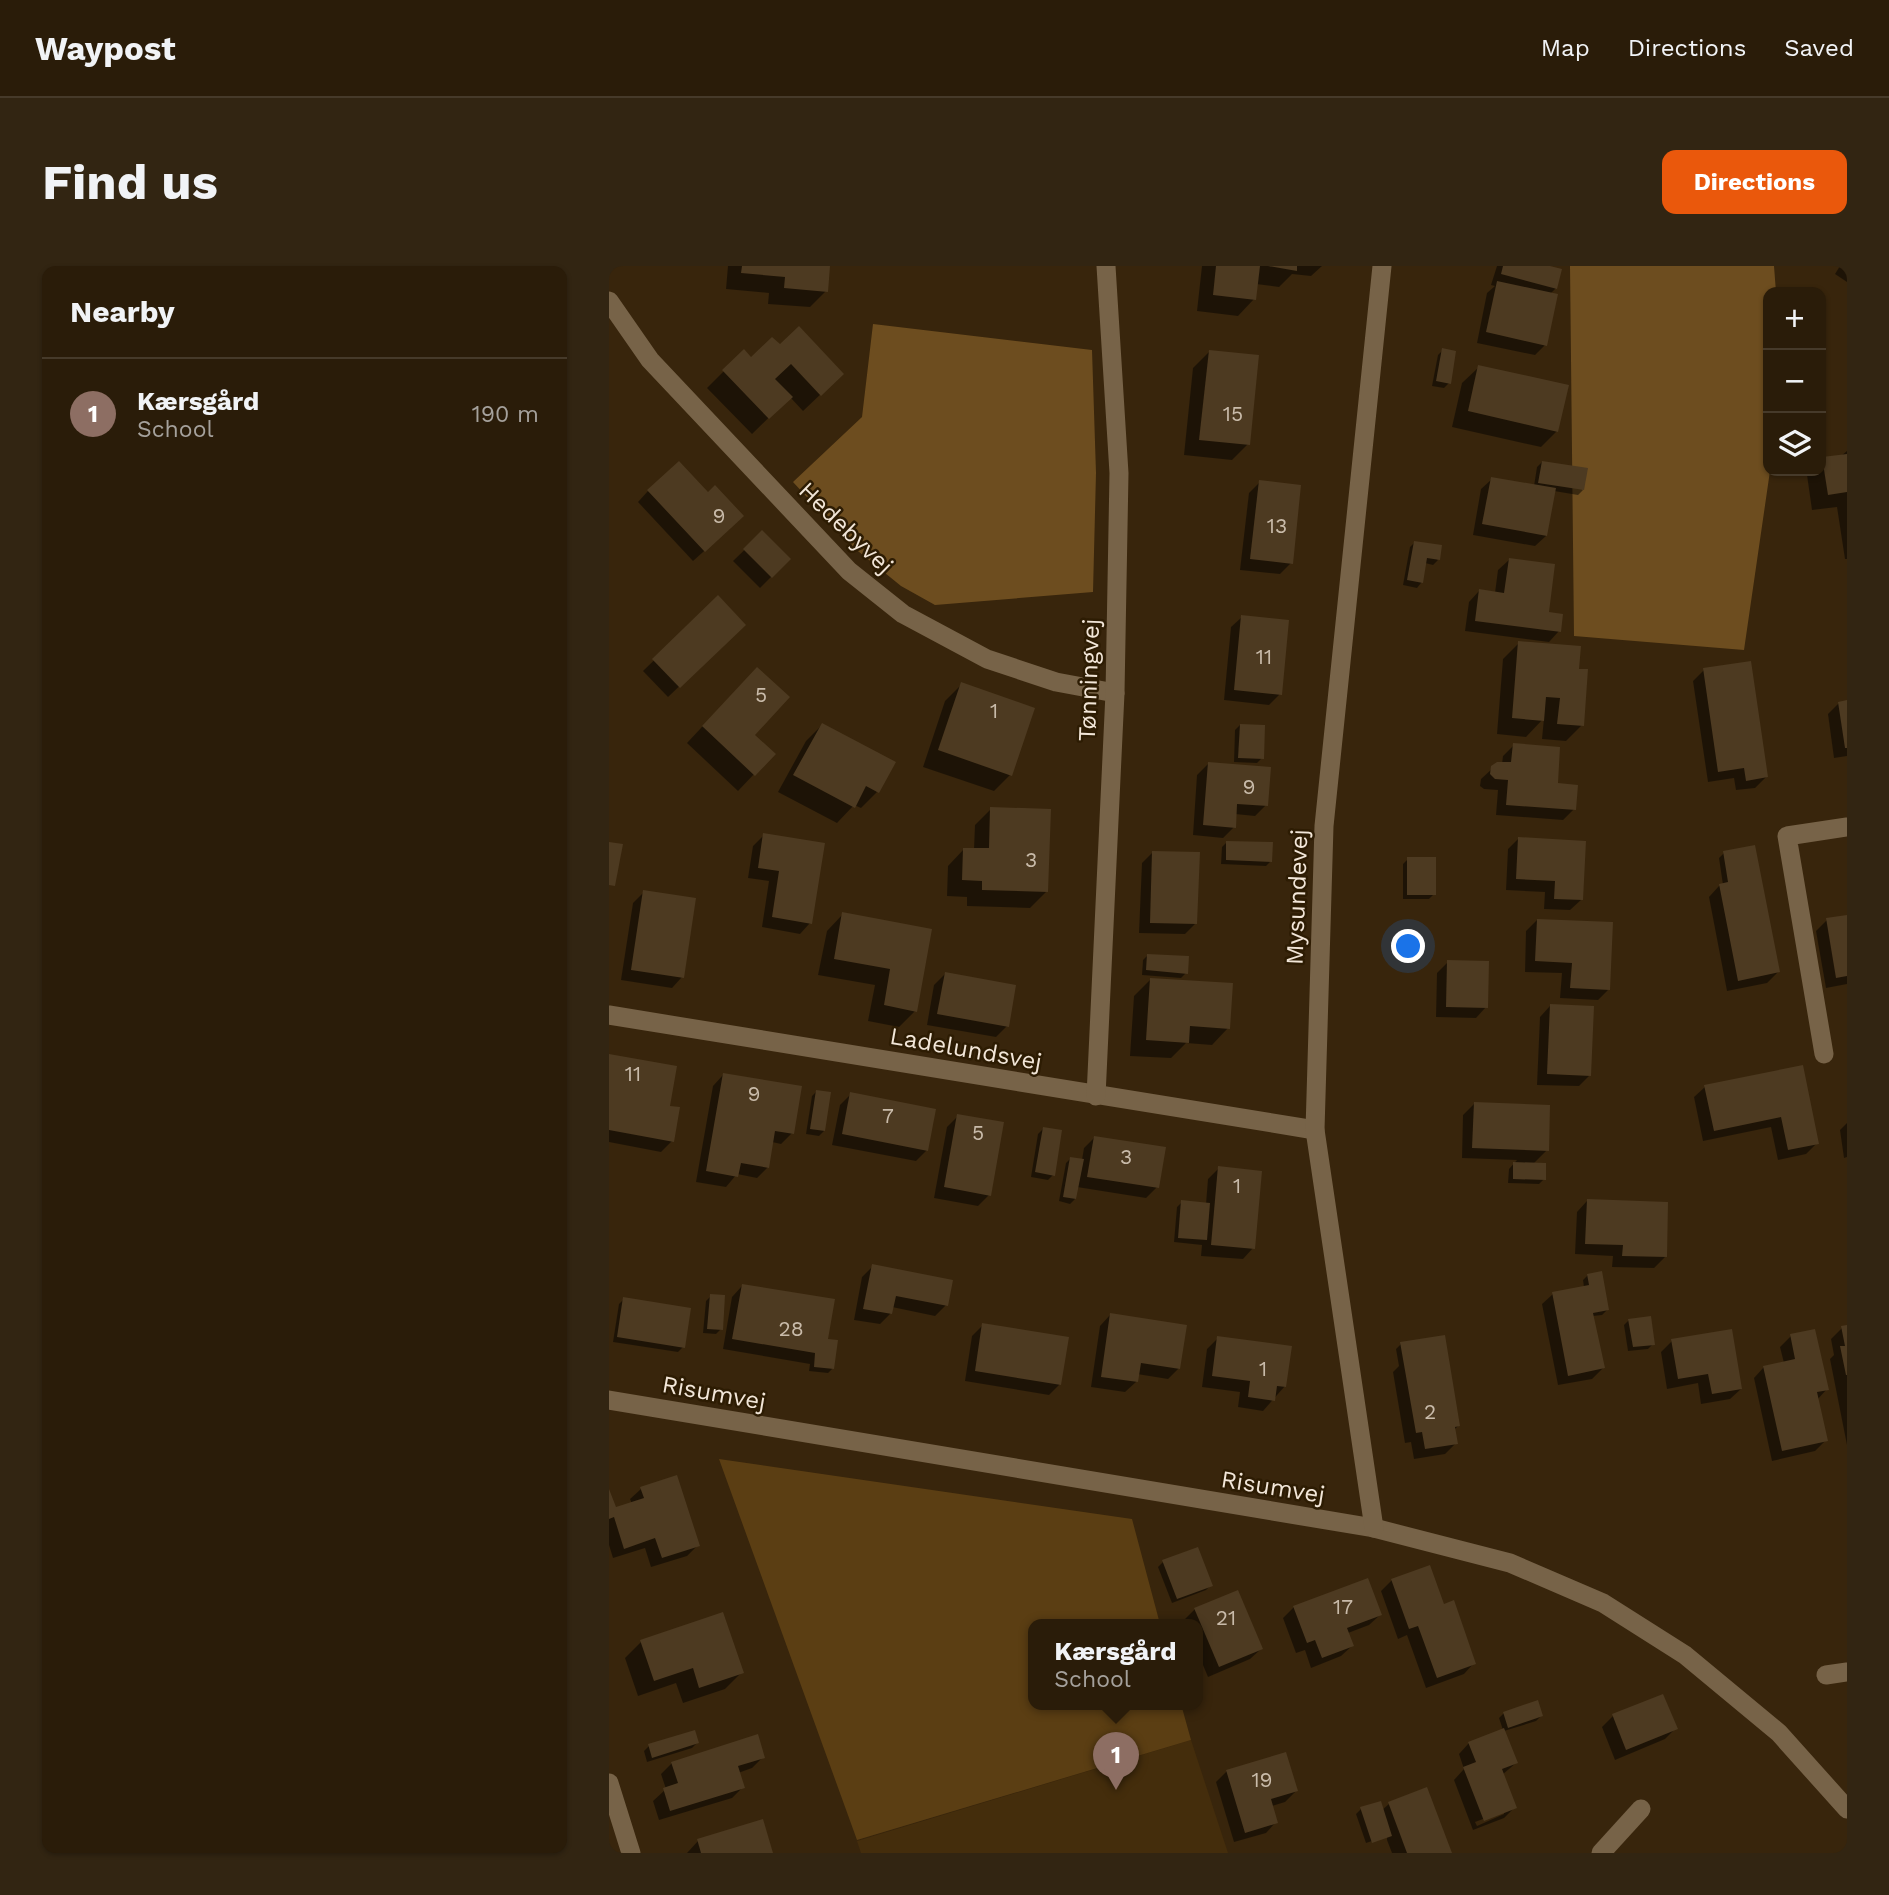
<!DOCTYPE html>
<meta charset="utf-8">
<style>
body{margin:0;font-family:"Work Sans",sans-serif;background:#322512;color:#f1f3f6}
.controls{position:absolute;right:21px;top:21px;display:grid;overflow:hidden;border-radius:14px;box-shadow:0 2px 5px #0004}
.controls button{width:63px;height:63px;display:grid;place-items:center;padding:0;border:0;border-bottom:2px solid #463a2a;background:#2a1c09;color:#f1f3f6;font:35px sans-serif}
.you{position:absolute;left:800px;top:681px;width:24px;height:24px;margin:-18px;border:5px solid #fff;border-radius:50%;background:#1a73e8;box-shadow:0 0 0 10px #1a73e833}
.badge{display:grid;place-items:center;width:46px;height:46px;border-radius:50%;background:#ea580c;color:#fff;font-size:23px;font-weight:700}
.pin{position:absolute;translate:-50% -58px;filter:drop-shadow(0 2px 4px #0008)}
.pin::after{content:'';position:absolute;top:37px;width:24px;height:21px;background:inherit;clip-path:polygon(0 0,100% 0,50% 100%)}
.popup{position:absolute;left:419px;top:1353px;width:175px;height:91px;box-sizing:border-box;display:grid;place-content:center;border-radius:14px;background:#2a1c09;filter:drop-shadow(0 2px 5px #0005);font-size:23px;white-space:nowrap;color:#a5a19c}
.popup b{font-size:26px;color:#f1f3f6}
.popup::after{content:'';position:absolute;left:50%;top:100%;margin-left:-14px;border:14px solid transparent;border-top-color:#2a1c09}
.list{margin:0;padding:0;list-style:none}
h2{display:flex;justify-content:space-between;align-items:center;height:91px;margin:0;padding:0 28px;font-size:30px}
h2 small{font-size:23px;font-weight:400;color:#a5a19c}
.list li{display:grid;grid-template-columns:46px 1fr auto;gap:21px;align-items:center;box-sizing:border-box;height:112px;padding:0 28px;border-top:2px solid #463a2a}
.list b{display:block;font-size:26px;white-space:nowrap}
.list p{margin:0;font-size:23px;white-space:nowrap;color:#a5a19c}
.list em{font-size:23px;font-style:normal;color:#a5a19c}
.icon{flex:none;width:38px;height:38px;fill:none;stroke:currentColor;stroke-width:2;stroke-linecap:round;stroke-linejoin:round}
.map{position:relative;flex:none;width:1238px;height:1587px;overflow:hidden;border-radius:14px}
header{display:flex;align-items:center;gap:42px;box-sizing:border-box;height:98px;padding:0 35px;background:#2a1c09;border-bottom:2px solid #463a2a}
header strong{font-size:33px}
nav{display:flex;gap:38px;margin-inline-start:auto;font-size:24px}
.intro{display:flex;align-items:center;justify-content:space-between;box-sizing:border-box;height:168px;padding:0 42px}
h1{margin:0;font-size:49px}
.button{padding:18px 32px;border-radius:14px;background:#ea580c;color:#fff;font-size:24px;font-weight:700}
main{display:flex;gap:42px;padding:0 42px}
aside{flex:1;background:#2a1c09;border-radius:14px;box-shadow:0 2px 5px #0004}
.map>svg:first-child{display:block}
</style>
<header>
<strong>Waypost</strong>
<nav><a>Map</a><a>Directions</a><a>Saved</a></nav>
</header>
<div class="intro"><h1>Find us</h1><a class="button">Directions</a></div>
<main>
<aside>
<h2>Nearby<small></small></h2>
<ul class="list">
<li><span class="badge" style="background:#8d6e63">1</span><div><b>Kærsgård</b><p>School</p></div><em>190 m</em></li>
</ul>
</aside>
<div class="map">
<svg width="1238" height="1587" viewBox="0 0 1238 1587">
<rect width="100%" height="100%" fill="#38250c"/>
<!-- built -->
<polygon fill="#442d0c" points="582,1474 619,1587 252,1587 248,1575"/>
<!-- green -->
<polygon fill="#5b3e13" points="110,1193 523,1253 551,1358 425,1358 425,1438 572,1438 582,1474 248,1574"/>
<!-- forest -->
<g fill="#6d4d1f">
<polygon points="961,0 1165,0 1167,26 1159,26 1159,205 1161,205 1135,384 965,370"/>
<polygon points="264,58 483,84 487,207 484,326 326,339 292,320 244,281 184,216 253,151"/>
</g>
<!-- shadow -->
<g fill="#0007" fill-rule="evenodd">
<polygon points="119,0 219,0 217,25 201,41 159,38 160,27 117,23"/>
<polygon points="593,0 713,0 702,10 683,8 670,21 647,18 645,33 629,50 588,45"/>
<polygon points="888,0 933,0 947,22 941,28 936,79 926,89 868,77 878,27 886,20 882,19"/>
<polygon points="1231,0 1238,0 1238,16 1226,8"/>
<polygon points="171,81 233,108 194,145 181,131 143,168 98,122 135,85 142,93"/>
<polygon points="834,84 840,117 835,122 823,120 829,89"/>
<polygon points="600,86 639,178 623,194 575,189 584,102"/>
<polygon points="870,101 948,165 932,181 843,161 853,117"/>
<polygon points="1238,185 1238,293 1236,293 1228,241 1203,244 1198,209 1202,205 1212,205 1212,195 1214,193 1232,190"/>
<polygon points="933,196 974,224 969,229 945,225 937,270 926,280 864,269 872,223 883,213 925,220 928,201"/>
<polygon points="651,216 682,297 671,308 631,304 640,227"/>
<polygon points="39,225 122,261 84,295 29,236"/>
<polygon points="153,267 180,293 151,322 124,295"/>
<polygon points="806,276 829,294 824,299 816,297 812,317 808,322 794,319 801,281"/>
<polygon points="900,294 950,365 940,376 856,365 860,336 870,325 886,327 889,304"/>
<polygon points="109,332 135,359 59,431 34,405"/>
<polygon points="633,351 671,428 660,439 615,434 622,361"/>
<polygon points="910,377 968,404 973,459 957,475 933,473 935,452 917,471 888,468 894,393"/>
<polygon points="1095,404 1157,511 1146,522 1127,524 1125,512 1099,516 1084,415"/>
<polygon points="353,418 401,509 385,525 314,501 336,435"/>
<polygon points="132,419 143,469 164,488 129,525 78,477"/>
<polygon points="1238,436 1238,490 1225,492 1219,448 1230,437"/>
<polygon points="213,459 268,526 252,542 245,539 228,557 169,526 197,475"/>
<polygon points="631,459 653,492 648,497 625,496 626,464"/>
<polygon points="905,479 947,519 965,543 954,554 887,549 889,524 875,523 871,520 872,513 884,502 893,498 894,490"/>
<polygon points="599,498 657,539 646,550 626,548 625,561 614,572 584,569 588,509"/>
<polygon points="382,543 437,626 421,642 358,640 358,631 338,630 339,600 355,583 365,583 366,559"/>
<polygon points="155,569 201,657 191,668 153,661 160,615 139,612 144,580"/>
<polygon points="910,572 972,634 961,644 935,643 936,626 897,624 899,583"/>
<polygon points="618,576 662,595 657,600 612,598 613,581"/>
<polygon points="544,586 586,658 576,668 530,667 533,597"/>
<polygon points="1115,587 1169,706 1158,717 1118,725 1100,631 1110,620 1114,619 1110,592"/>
<polygon points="799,593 825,628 820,633 794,633 794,598"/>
<polygon points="35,626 73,711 63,722 12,714 24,637"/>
<polygon points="234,648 321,664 306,745 290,761 259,755 266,719 209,709 218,665"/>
<polygon points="1238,650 1238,718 1217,722 1207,665 1218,654"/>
<polygon points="928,654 999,724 989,734 951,732 953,707 916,706 917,665"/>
<polygon points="539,689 577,707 572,712 533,709 534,694"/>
<polygon points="839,696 877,741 867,752 827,751 828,707"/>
<polygon points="336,708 398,760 387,771 318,759 325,719"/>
<polygon points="541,714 619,762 603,779 577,777 562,792 521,790 525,730"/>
<polygon points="941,740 981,809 970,820 928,819 931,751"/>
<polygon points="0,789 59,841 63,875 52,886 0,876"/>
<polygon points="1192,801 1208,877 1197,888 1169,894 1162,861 1094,875 1085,831 1096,821"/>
<polygon points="114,809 183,867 172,878 163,876 159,901 148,912 128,908 117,921 87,916 104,820"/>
<polygon points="208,825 215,865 210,870 197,868 203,830"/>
<polygon points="242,828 318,884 307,895 223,879 231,839"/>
<polygon points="865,838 938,884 924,898 935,913 930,918 899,917 900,903 908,894 853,892 854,849"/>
<polygon points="349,850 380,929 369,940 325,932 338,861"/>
<polygon points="1238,857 1238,891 1235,892 1231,864"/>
<polygon points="434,863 444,909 439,914 422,911 429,868"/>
<polygon points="485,872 548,921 537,932 468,921 466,933 461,938 450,935 457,897 462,892 473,894 475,882"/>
<polygon points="610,902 644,982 634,993 592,990 593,979 565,976 568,941 573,936 597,938 599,913"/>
<polygon points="978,935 1056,991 1045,1002 1003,1001 1004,990 966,988 968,946"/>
<polygon points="264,1000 337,1039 326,1050 283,1041 281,1048 271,1058 245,1054 253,1011"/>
<polygon points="979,1009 998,1044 993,1049 984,1050 994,1102 983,1113 949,1119 933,1038 944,1028 975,1021 974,1014"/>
<polygon points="133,1020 218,1075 224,1102 219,1107 200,1105 201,1098 114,1083 123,1031"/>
<polygon points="102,1030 112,1063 107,1068 94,1067 97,1035"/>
<polygon points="15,1033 74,1081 69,1086 4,1076 10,1038"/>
<polygon points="501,1049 570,1102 559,1113 528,1108 527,1116 516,1126 482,1121 491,1060"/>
<polygon points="1020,1054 1044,1078 1039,1083 1019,1085 1015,1059"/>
<polygon points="374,1059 451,1118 440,1129 356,1115 363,1070"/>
<polygon points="1238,1061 1238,1179 1221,1093 1225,1089 1222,1073 1233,1062"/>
<polygon points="1182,1070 1218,1123 1208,1134 1217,1174 1206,1185 1163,1195 1145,1112 1155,1101 1175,1097 1171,1081"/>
<polygon points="609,1072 676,1120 654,1145 629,1141 631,1126 593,1121 598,1083"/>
<polygon points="1063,1075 1132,1123 1121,1133 1092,1138 1089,1117 1058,1123 1052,1086"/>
<polygon points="792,1078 849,1160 845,1164 847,1177 836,1188 805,1193 802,1176 796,1177 784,1106 790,1100 787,1083"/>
<polygon points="32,1223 89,1279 78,1290 42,1301 36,1282 4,1292 0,1279 0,1227 5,1243 23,1238 21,1233"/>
<polygon points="554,1296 602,1319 597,1324 563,1337 549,1301"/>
<polygon points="783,1314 834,1340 865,1397 855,1408 817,1422 798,1369 789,1373 772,1325"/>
<polygon points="685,1341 771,1349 760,1359 739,1367 743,1380 732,1390 702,1402 696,1384 687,1387 674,1352"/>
<polygon points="586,1343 652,1383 641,1393 599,1411 589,1387 589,1358 577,1358 575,1354"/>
<polygon points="32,1376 133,1406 116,1423 74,1437 67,1417 29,1430 16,1392"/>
<path d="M895 1447 932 1450 927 1455 895 1465 907 1497 893 1509 906 1541 895 1552 864 1564 845 1514 855 1503 850 1488 860 1477 894 1464 890 1452ZM895 1545V1548L868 1560 866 1556Z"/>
<polygon points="1004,1450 1067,1462 1056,1473 1006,1494 993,1461"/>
<polygon points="85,1466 88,1477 83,1482 38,1496 35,1485 40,1480"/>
<polygon points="154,1491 143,1502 129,1507 134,1521 123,1532 50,1554 44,1535 57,1523 52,1508 63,1497"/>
<polygon points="618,1505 687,1525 676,1536 663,1540 667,1556 657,1567 625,1576 607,1516"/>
<polygon points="780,1538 842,1587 783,1587 778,1574 758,1580 778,1574 778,1570 757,1577 747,1548 752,1543 773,1544"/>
<polygon points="153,1555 163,1587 78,1587 89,1575"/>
</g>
<!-- building -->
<g fill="#4d3a21">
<polygon points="133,0 221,0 219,26 175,22 176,11 132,7"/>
<polygon points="607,0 651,0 647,34 604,29"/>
<polygon points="659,0 688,0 688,5"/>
<polygon points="894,0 941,0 953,3 948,23 892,8"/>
<polygon points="888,15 949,28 938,80 877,66"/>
<polygon points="190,60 235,108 212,130 182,98 166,113 184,131 160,153 113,104 135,83 142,91 163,71 171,78"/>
<polygon points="833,82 847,85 842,118 827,115"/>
<polygon points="600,84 650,89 641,179 590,174"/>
<polygon points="869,99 960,119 949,166 859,145"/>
<polygon points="1238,188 1238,226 1219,229 1213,191"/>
<polygon points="70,195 99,226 106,219 135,250 96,286 38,224"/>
<polygon points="933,195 979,202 975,224 929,217"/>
<polygon points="882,211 947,222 938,270 873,258"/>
<polygon points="650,214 692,219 684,298 641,293"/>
<polygon points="153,264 182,293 163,312 134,283"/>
<polygon points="805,275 833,279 831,294 818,292 814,317 798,314"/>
<polygon points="900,292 946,298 940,346 954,348 952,366 866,355 870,323 895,327"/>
<polygon points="109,329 137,359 71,422 43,393"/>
<polygon points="632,349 680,354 673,429 625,424"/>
<polygon points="909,375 972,380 970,403 979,403 975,460 948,458 951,432 937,431 935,455 903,452"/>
<polygon points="1142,395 1159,511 1137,515 1135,502 1109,506 1094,402"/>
<polygon points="148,401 181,431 146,469 167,488 146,510 93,460"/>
<polygon points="352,416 426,442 403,510 329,484"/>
<polygon points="1238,434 1238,482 1236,482 1229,436"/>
<polygon points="213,457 287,496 270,527 257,520 246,542 184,509"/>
<polygon points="631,458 656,459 655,493 629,492"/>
<polygon points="904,477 951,481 949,517 969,519 967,544 897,539 899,514 886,513 881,508 882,500 888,496 902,496"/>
<polygon points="599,496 662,501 659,540 628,538 627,562 594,559"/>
<polygon points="381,541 442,543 439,626 373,624 373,615 353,614 354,582 380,582"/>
<polygon points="154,567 216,577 203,658 163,651 170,605 149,602"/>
<polygon points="909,571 977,575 974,634 945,633 946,615 907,613"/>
<polygon points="617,575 664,576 663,596 617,594"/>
<polygon points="0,576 14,578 6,620 0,619"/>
<polygon points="1146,579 1171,706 1129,715 1110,618 1119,616 1114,585"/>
<polygon points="543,585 591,586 588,658 541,657"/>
<rect x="798" y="591" width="29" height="38"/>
<polygon points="34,624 87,632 75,712 22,704"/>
<polygon points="233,646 323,663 308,746 275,739 281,703 225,693"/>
<polygon points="1238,649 1238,710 1227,712 1217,652"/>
<polygon points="928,653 1004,656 1001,724 961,722 963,697 926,695"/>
<polygon points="538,688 580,690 579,708 537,704"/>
<polygon points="838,694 880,695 879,742 837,741"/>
<polygon points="336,706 407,719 400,761 328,748"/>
<polygon points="541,712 624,717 621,763 581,760 580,777 537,774"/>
<polygon points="941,738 985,740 982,810 938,808"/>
<polygon points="0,788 68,800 61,840 71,841 65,876 0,864"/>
<polygon points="1194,799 1210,878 1179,884 1172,851 1105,865 1095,819"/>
<polygon points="114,807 193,820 185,868 166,865 160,902 132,897 129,911 97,905"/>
<polygon points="207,824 222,826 216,865 201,863"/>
<polygon points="241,826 327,843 319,885 233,868"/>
<polygon points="865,836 941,839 940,885 863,882"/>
<polygon points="348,848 395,856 382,930 335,921"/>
<polygon points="434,861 453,864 446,910 426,906"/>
<polygon points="485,870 557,881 550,922 478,911"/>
<polygon points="461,891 475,893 467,933 454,931"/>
<polygon points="904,896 937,897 937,914 904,913"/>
<polygon points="609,900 653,905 646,983 602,979"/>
<polygon points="978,933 1059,936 1058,991 1013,990 1014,979 976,978"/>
<polygon points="572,934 601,937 598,974 569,972"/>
<polygon points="263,998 344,1014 339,1040 287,1030 283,1048 254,1043"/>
<polygon points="993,1005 1000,1044 984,1047 996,1102 959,1110 943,1026 980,1019 978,1008"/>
<polygon points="133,1018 226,1033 219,1073 229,1074 225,1103 205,1101 206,1087 123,1073"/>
<polygon points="101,1028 116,1029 114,1064 98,1063"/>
<polygon points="14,1031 82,1042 76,1082 8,1071"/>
<polygon points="501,1047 578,1059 571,1103 532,1097 529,1116 492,1111"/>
<polygon points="1042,1050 1046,1079 1024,1081 1019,1053"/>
<polygon points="373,1057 460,1071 452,1119 366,1105"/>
<polygon points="1238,1059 1238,1109 1237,1109 1231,1080 1236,1080 1232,1060"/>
<polygon points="1123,1063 1133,1123 1103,1128 1099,1108 1069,1113 1062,1073"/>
<polygon points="1206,1063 1220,1124 1208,1126 1219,1175 1173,1185 1154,1100 1186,1093 1181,1068"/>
<polygon points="836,1069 851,1160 846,1161 849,1178 816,1183 813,1166 807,1167 791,1076"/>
<polygon points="608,1070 683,1080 677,1121 668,1120 666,1135 639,1131 641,1115 603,1110"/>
<polygon points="68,1209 91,1280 53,1292 46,1272 15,1283 5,1251 0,1253 0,1223 7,1241 35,1232 31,1221"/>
<polygon points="589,1281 604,1320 568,1333 553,1294"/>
<polygon points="821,1299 835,1338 845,1334 867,1398 828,1412 809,1360 800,1363 782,1313"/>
<polygon points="759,1312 773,1349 738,1362 745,1380 713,1392 706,1374 698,1377 684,1340"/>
<polygon points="629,1324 654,1383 610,1401 585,1342"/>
<polygon points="114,1346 135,1407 90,1422 84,1402 45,1415 31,1374"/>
<polygon points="1054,1428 1069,1463 1017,1484 1003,1448"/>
<polygon points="929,1434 934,1450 899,1462 894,1446"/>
<polygon points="895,1462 909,1497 893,1503 908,1542 875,1555 854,1501 867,1496 859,1476"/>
<polygon points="86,1464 90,1477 43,1492 39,1478"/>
<polygon points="149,1468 156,1492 129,1500 136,1522 61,1545 54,1522 69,1517 62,1496"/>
<polygon points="677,1486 689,1525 662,1533 669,1557 636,1567 617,1504"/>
<polygon points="818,1521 843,1587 798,1587 779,1536"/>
<polygon points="772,1535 783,1570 763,1577 751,1541"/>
<polygon points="154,1553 164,1587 92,1587 88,1573"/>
</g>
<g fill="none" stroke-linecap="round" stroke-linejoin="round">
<!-- minor -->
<g stroke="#776348" stroke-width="19">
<polyline points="0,35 41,94 240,305 294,348 378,393 447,416 506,427"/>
<polyline points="0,749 706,864"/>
<polyline points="1215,788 1178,570 1238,561"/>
<polyline points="487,830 506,427 510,207 497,0"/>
<polyline points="0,1134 765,1262 901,1297 994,1337 1076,1389 1170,1467 1238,1543"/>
<polyline points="765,1262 706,864 715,560 773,0"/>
<polyline points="1217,1409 1238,1406"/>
<polyline points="0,1517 22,1587"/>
<polyline points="992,1587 1032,1543"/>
</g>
</g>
<g text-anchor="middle" stroke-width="5" stroke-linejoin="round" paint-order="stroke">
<!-- number labels -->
<g font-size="21" fill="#c9bbaa">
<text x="624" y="155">15</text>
<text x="110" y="257">9</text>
<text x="668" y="267">13</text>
<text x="655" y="398">11</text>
<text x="152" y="436">5</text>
<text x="385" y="452">1</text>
<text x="640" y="528">9</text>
<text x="422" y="601">3</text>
<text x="24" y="815">11</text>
<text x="145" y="835">9</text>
<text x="279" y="857">7</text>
<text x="369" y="874">5</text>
<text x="517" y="898">3</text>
<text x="628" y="927">1</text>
<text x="182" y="1070">28</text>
<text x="654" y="1110">1</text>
<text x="821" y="1153">2</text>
<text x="734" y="1348">17</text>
<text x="617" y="1359">21</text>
<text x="653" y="1521">19</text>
</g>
<!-- street labels -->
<g font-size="24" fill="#f2e6d8" stroke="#2d1c03">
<text transform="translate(237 262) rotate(44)" y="8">Hedebyvej</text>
<text transform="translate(480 414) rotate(-88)" y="8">Tønningvej</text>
<text transform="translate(688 631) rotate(-88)" y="8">Mysundevej</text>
<text transform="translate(357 783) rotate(10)" y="8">Ladelundsvej</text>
<text transform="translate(105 1127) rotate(10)" y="8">Risumvej</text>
<text transform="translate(664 1221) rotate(9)" y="8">Risumvej</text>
</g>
</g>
</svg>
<div class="controls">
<button>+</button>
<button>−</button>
<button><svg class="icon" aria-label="layers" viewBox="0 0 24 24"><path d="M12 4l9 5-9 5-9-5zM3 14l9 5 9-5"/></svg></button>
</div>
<div class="you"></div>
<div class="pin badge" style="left:507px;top:1524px;background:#8d6e63">1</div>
<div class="popup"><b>Kærsgård</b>School</div>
</div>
</main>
